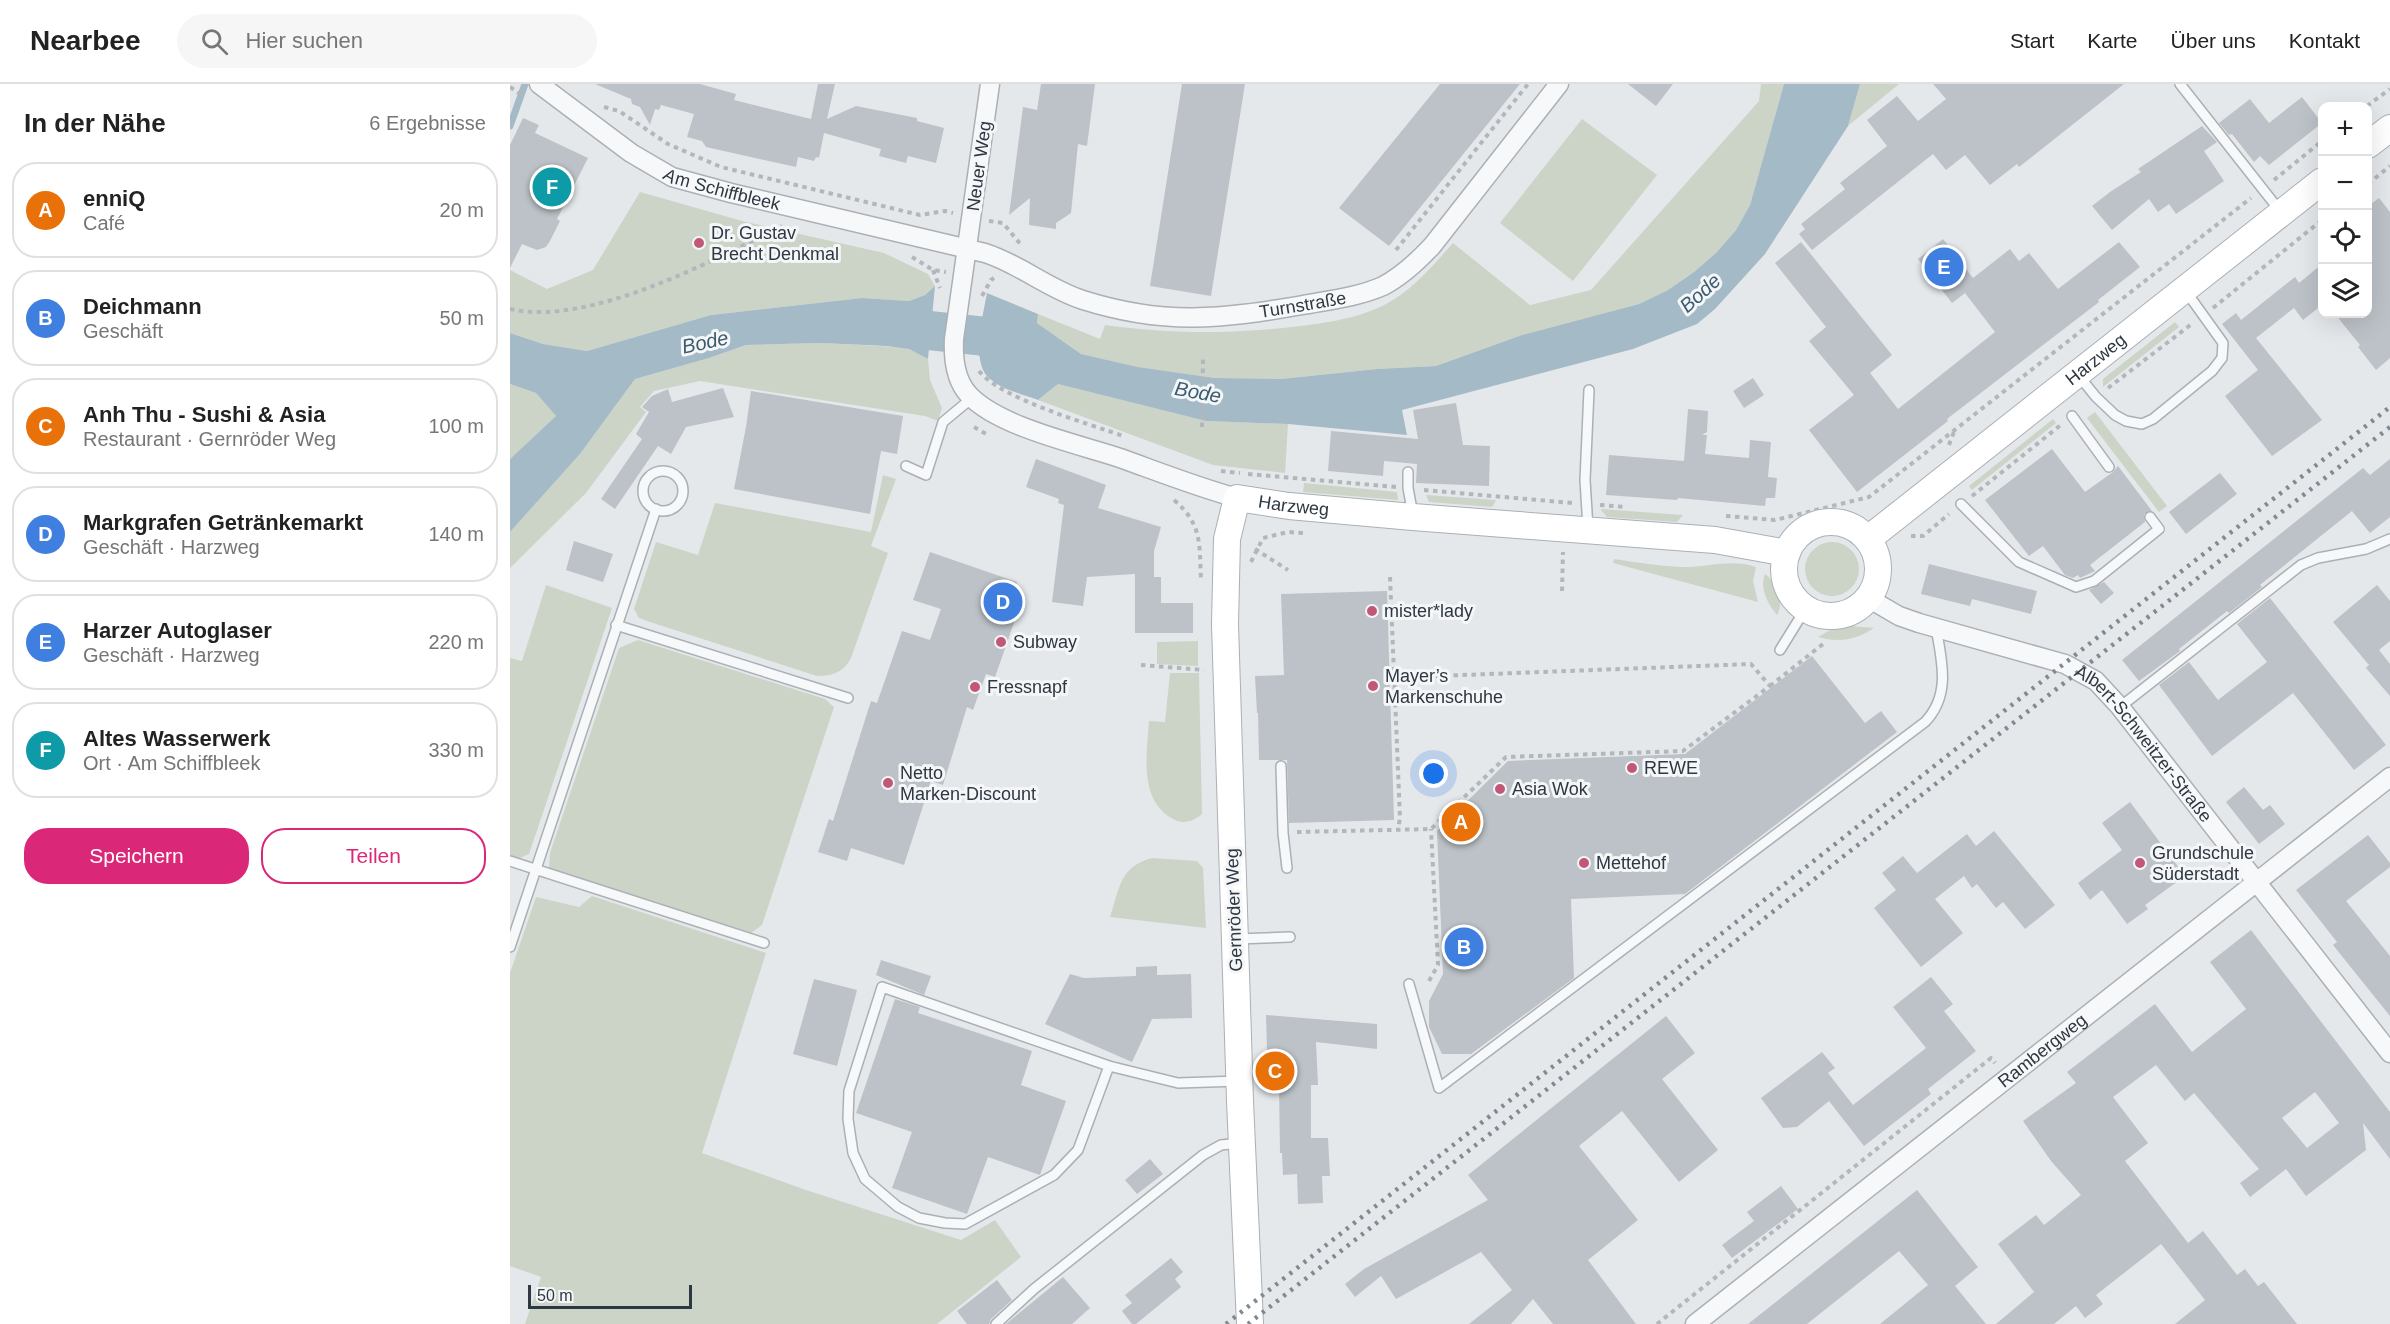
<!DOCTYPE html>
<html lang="de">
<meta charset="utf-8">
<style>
body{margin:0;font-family:Arial,sans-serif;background:#f6f6f6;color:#222}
.controls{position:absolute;right:18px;top:18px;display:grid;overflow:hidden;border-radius:12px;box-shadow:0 6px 24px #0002}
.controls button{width:54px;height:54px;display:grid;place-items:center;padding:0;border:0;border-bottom:2px solid #e0e0e0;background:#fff;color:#222;font:30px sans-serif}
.scale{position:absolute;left:18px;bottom:15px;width:164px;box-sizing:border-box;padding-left:6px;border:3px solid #2e3842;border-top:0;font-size:16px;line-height:21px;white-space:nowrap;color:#2e3842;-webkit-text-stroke:4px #f4f6f8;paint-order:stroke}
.you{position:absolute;left:924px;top:690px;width:21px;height:21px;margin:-15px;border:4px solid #fff;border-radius:50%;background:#1a73e8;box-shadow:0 0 0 9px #1a73e833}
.badge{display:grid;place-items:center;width:39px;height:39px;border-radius:50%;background:#db2777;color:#fff;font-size:20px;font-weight:700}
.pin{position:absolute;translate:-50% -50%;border:3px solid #fff;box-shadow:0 2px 6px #0006}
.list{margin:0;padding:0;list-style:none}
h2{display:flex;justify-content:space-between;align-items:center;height:78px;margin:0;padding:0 24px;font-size:26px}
h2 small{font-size:20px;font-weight:400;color:#767676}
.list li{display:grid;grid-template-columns:39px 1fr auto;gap:18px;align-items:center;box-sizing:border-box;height:96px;margin:0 12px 12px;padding:0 12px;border:2px solid #e0e0e0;border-radius:24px}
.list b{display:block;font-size:22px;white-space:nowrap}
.list p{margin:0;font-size:20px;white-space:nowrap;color:#767676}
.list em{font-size:20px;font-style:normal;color:#767676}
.actions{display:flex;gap:12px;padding:18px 24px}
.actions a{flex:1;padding:14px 0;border:2px solid #db2777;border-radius:24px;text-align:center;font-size:21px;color:#db2777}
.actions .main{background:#db2777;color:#fff}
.icon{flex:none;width:33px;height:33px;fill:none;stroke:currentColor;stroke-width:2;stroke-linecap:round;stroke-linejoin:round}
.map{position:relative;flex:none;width:1880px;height:1240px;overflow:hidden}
header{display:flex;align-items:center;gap:36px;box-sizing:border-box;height:84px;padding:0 30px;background:#fff;border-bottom:2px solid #e0e0e0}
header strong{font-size:28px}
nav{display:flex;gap:33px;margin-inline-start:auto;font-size:21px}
.search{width:420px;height:54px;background:#f6f6f6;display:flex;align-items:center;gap:15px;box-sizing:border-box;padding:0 21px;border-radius:33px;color:#767676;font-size:22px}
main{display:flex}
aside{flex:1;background:#fff}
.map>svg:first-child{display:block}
</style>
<header>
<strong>Nearbee</strong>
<div class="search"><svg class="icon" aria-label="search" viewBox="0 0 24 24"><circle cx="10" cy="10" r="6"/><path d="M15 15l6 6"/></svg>Hier suchen</div>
<nav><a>Start</a><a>Karte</a><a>Über uns</a><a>Kontakt</a></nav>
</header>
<main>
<aside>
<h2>In der Nähe<small>6 Ergebnisse</small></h2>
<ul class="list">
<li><span class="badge" style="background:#e8710a">A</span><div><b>enniQ</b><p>Café</p></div><em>20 m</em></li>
<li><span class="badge" style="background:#3f7fe0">B</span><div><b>Deichmann</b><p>Geschäft</p></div><em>50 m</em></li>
<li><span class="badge" style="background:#e8710a">C</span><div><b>Anh Thu - Sushi &amp; Asia</b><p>Restaurant · Gernröder Weg</p></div><em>100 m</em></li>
<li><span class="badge" style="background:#3f7fe0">D</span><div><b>Markgrafen Getränkemarkt</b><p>Geschäft · Harzweg</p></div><em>140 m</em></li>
<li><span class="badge" style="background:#3f7fe0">E</span><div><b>Harzer Autoglaser</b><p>Geschäft · Harzweg</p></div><em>220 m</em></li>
<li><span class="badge" style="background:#0f9aa8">F</span><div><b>Altes Wasserwerk</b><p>Ort · Am Schiffbleek</p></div><em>330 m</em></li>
</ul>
<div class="actions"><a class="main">Speichern</a><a>Teilen</a></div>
</aside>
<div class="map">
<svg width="1880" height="1240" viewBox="0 0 1880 1240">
<rect width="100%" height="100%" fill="#e5e8eb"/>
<!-- green -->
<g fill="#ccd4c7">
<path d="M1251 0H1274L1240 121 1226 146 1206 169 1184 188 1158 206 1129 220 1012 251 926 282 867 285 771 295 705 294 628 283 571 270 527 239 528 230 590 255 595 241C660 250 717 250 782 243 816 239 854 234 883 216 907 201 924 180 943 159L1020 221 1081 206 1249 17Z"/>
<polygon points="1350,0 1389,0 1338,42"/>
<polygon points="1072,35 1147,91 1063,197 990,139"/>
<polygon points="130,108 236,138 374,169 418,190 425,202 415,211 399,217 352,214 201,231 77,267 33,260 0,249 0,186 37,205 83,186"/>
<polygon points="1665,238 1669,243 1593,303 1593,295"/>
<polygon points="310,259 389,263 399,265 418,275 420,296 432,324 428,337 415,332 190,297 144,307 130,323 136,328 76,409 0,484 0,448 70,370 125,295 199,274 236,261"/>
<polygon points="0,300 26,309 46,332 0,375"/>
<polygon points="548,300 696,337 778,340 775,389 703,381 528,316"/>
<polygon points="1585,328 1657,422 1649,428 1577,334"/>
<polygon points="1543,335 1546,339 1462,406 1459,402"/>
<path d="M373 391 386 395 361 462 378 469 341 574C334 588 323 592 307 592L140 538 129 534 124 525 146 458 188 471 205 419 361 448Z"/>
<polygon points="794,399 887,408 888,416 793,408"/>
<polygon points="916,411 986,416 982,423 919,418"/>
<polygon points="1091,426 1091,425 1173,431 1167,438 1097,433"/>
<circle cx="1322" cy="485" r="27"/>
<path d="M1104 475C1126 478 1148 482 1170 483 1196 484 1220 474 1246 483L1243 497 1248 518 1103 479Z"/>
<path d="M1255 490C1267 499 1275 517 1267 531 1258 520 1249 504 1255 490Z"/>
<polygon points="36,501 102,524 19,770 10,774 0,771 0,574 12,577"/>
<path d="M1342 542 1364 544C1346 556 1329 559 1308 553L1322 545Z"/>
<polygon points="128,556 315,615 324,623 252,841 241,849 39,784 40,769 109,564"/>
<polygon points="688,557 688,582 647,580 647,558"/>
<path d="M660 589H689L692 730C684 737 673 741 663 735 628 716 637 669 639 637L655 638Z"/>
<path d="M642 774 687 777 693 784 696 844 600 833C610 804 609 783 642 774Z"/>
<polygon points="82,812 256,869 192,1069 296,1106 451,1156 485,1136 511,1173 427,1240 15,1240 31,1193 0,1182 0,889 26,813 69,823"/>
</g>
<!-- water -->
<g fill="#a4bac6">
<path d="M1274 0H1350L1338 42 1255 170 1205 225 1187 240 1123 265 892 326 897 351 778 340 696 337 548 300 528 316C512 310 493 306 480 295 460 279 473 232 477 209L528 230 527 239 571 270 628 283 705 294 771 295 867 285 926 282 1012 251 1129 220 1158 206 1184 188 1206 169 1226 146 1240 121Z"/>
<polygon points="425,202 418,275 399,265 378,262 310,259 236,261 199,274 125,295 70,370 0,448 0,375 46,332 26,309 0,300 0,249 33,260 77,267 201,231 352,214 399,217 415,211"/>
</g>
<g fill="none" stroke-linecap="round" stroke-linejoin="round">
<!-- stream -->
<polyline stroke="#a4bac6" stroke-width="7" points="0,42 15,0"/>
<!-- river -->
<polyline stroke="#a4bac6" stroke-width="39" points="367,241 471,252 521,267"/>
</g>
<!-- building -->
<g fill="#bcc2c7" fill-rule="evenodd">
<polygon points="85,0 190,0 226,10 224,16 301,35 308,0 325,0 317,35 346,22 407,34 407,37 434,44 426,79 398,72 396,79 369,72 371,65 314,49 309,74 306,73 304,77 288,73 286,83 196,63 192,57 177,53 184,30 151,21 149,26 145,25 140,41 130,23 122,20 121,15"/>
<polygon points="531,0 585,0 577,62 568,60 561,129 546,139 546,145 519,141 520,114 499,131 513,23 527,26"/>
<polygon points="672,0 735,0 701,212 640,202"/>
<polygon points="930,0 1010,0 879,162 829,124"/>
<polygon points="1118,0 1163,0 1146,22"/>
<polygon points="1423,0 1614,0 1509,83 1507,80 1480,101 1455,71 1436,86 1423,70 1302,166 1289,150 1295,145 1291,140 1335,105 1330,99 1377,62 1357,36 1387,12 1408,37 1436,15"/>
<polygon points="1792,13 1812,39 1759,81 1750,72 1744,78 1722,50 1719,51 1709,39 1740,15 1759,39"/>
<polygon points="13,34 29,41 25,49 78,74 47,135 50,137 40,157 36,163 27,166 12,160 0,184 0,61"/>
<polygon points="1692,42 1707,58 1694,67 1714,97 1666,130 1659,120 1648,128 1639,115 1602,146 1582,122 1600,108 1631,88 1628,85"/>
<polygon points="1869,114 1880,128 1880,274 1866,286 1848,263 1850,261 1825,230 1857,230 1857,123"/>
<polygon points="1433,155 1463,194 1500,165 1509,177 1519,169 1548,205 1609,158 1630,183 1588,216 1589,218 1437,335 1438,337 1347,408 1299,346 1344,311 1299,257 1316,243 1265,179 1291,158 1382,271 1360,289 1388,325 1485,248 1455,209 1442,219 1408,175"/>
<polygon points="1812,180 1812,221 1793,236 1784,224 1746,254 1812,336 1762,372 1715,312 1748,286 1712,240 1726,229 1731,236 1785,193 1789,199"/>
<polygon points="1243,294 1254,311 1234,324 1223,307"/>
<polygon points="213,304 224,333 176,343 161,370 148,362 105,425 91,415 132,355 126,350 139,328 132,323 142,312 158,305 162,318"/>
<polygon points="241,307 393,332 387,370 371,367 360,430 224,405 236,343"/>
<polygon points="946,319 953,361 980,362 979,402 906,399 907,380 874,377 873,392 818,387 821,347 908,355 903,326"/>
<polygon points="1178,325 1198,327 1197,348 1192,351 1197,351 1195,370 1239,374 1240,356 1261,358 1258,393 1267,394 1265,414 1256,414 1255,422 1168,414 1167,416 1096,411 1099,371 1174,377"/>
<polygon points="1542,365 1575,408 1603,388 1608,382 1642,427 1634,430 1635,438 1580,481 1585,487 1570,494 1568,491 1563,494 1555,491 1533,462 1519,472 1475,416"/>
<polygon points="526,375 596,401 588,424 651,443 644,467 644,493 651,493 651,519 683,519 683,549 625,549 625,490 577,493 573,522 542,518 554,421 548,419 549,415 516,403"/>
<polygon points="1880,375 1880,433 1860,449 1842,427 1750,501 1752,503 1719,529 1717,527 1669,565 1670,567 1629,597 1612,576 1853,384 1860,391"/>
<polygon points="1710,389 1727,410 1676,450 1659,428"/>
<polygon points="64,457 103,470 93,498 56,486"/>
<polygon points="420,468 507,498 496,530 506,533 485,593 476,590 463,626 457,623 433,701 421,697 394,781 341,764 337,777 308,768 319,735 323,737 361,617 367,619 392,547 420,556 431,525 403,516"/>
<polygon points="1419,480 1527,507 1521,530 1462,515 1460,522 1411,510"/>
<polygon points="1594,498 1604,509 1591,520 1579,506"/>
<polygon points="1867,501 1880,517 1880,557 1869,566 1880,580 1880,612 1856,584 1859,581 1823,538"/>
<polygon points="877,507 884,736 779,739 777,676 749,676 748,629 747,629 745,592 774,591 771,510"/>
<polygon points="1760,514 1876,661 1844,686 1783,609 1702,672 1649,601 1679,578 1708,616 1757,578 1727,540"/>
<polygon points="1302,572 1355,639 1371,627 1387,648 1175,810 1061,815 1064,894 961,970 932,970 919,943 919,917 933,890 927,747 998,677 1175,670"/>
<polygon points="1734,703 1753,726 1760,721 1775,740 1749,760 1716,718"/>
<polygon points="1620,718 1675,792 1635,821 1638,825 1617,840 1592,806 1580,816 1568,799 1612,766 1592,739"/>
<polygon points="1484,747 1545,821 1515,845 1493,818 1486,824 1467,800 1462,804 1454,792 1425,815 1453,849 1411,883 1364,824 1386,806 1372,789 1393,772 1407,789 1457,750 1466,762"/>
<polygon points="1858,751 1880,779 1880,783 1836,817 1880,872 1880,932 1823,861 1827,858 1786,806"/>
<path d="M1741 846 1880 1028V1075L1853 1039 1856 1066 1796 1112 1776 1085 1740 1113 1730 1099 1749 1085 1684 1009 1675 1017 1646 981 1603 1013 1638 1059 1615 1077 1678 1159 1693 1147 1727 1191 1735 1185 1748 1202 1754 1198 1787 1240H1665L1695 1216 1651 1160 1586 1211 1593 1220 1575 1234 1566 1222 1544 1240H1486L1524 1208 1488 1160 1526 1131 1534 1141 1571 1111 1541 1077 1513 1037 1566 999 1557 988 1645 920 1682 968 1736 925 1700 878ZM1805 1008 1829 1039 1797 1064 1772 1034Z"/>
<polygon points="371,876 421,892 414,911 366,891"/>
<polygon points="647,882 647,891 681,890 682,934 642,935 622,978 535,940 560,890 574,894 626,892 626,883"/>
<polygon points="1421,893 1443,920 1434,927 1466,967 1418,1005 1421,1010 1354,1062 1319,1017 1287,1043 1273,1044 1251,1014 1312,968 1325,984 1318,989 1343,1021 1416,964 1383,923"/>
<polygon points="304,895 347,906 327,982 283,970"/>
<polygon points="385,915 410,923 408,929 522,967 511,1001 556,1017 530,1091 478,1073 457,1130 382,1104 402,1048 346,1029"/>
<polygon points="756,931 867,940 867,965 806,958 808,1001 801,1001 801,1054 818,1054 820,1092 812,1092 813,1119 788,1120 787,1090 773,1091 772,1069 770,1069 769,1001 758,1002"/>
<polygon points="1156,932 1185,969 1152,995 1208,1066 1169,1098 1112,1027 1069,1062 1128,1136 1078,1176 1126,1240 1043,1240 1023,1215 1001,1240 959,1240 1002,1206 971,1168 886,1215 871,1192 845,1213 835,1200 854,1185 978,1116 958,1091"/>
<polygon points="640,1075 653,1090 627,1110 615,1096"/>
<polygon points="1271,1102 1288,1125 1222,1174 1212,1161 1244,1137 1237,1128"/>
<polygon points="1407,1106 1468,1183 1445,1202 1476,1240 1370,1240 1418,1201 1389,1167 1297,1240 1238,1240"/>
<polygon points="661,1174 673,1188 665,1195 671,1203 626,1240 622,1240 612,1227 622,1219 615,1211"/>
<polygon points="553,1193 580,1224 562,1240 496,1240"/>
<polygon points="487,1196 502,1216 481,1235 479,1240 457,1240 447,1227"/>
</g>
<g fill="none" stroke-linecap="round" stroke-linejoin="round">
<!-- service casing -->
<g stroke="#aab0b5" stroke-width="12">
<g id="service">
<polyline points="1670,0 1770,127"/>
<polyline points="1569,292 1586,313 1605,331 1616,337 1632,340 1643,335 1702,287 1712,274 1713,259 1675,206"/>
<polyline points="1562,332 1599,383"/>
<polyline points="396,382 416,391 433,338 462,314"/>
<circle cx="153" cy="407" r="20"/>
<polyline points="898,388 898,404 903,431"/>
<polyline points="1451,420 1509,478 1566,503 1584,497 1649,445 1640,433"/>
<polyline points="1078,444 1075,396 1079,306"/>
<polyline points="106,541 338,614"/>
<polyline points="1270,566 1296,524"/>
<polyline points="1610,623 1791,481 1808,474 1856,465 1880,455"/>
<polyline points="771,682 773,749 777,784"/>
<polyline points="0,777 254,859"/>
<polyline points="726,855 780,853"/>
<polyline points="0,863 146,425"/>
<path d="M899 900 929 1004 1415 638C1441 611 1432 577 1426 544"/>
<polyline points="599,982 568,1066 544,1091 455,1140 435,1139 409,1134 388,1123 355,1095 343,1069 338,1035 339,1007 372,903 599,982 668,999 729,997"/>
<polyline points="486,1240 524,1205 693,1071 711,1061 730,1059"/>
</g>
</g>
<!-- minor casing -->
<g stroke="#aab0b5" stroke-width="21">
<g id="minor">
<path id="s1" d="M29 0 121 69 162 93 221 109 475 169C510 180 538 205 573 216 655 242 711 235 793 221 820 216 848 213 873 202 892 192 907 178 922 162L1049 0"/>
<path d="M480 0 444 255C443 275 445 296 459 311 489 343 568 360 610 374 649 388 687 403 727 414"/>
<path id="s2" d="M1358 514 1389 532 1409 539 1555 580 1586 597 1610 623 1880 969"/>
<path id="s3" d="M1185 1240 1880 693"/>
</g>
</g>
<!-- secondary casing -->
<g stroke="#aab0b5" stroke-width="28">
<g id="secondary">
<polyline points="1858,61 1880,44"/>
<circle cx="1321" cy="485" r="47"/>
<path id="s4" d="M1358 455 1812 97"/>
<path id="s5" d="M740 1240 730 1017 715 540 717 455 727 414 779 422 903 433 1205 456 1277 469"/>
</g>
</g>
<!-- path -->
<g stroke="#b3b7bb" stroke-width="4" stroke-dasharray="4.5 4.5" stroke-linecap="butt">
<polyline points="0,3 14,13"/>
<polyline points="1857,22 1880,5"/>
<polyline points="94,23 109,27 158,60 211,83 410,131 435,127 443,129"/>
<polyline points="1764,96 1812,57"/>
<polyline points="1858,100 1880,82"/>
<polyline points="479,137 493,139 512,162"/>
<polyline points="886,166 1018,0"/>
<polyline points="402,173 423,186 436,188"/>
<polyline points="423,186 430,204"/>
<polyline points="472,212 481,196 484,194"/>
<polyline points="1703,224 1812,136"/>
<path d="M0 225C79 243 202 177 272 142"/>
<path d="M469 287C491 315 577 339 613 352"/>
<polyline points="1598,304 1683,239"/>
<polyline points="464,343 478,351"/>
<polyline points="692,343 693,273"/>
<polyline points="1439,361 1445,345"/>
<polyline points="711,387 730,389"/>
<polyline points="738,390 886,403"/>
<polyline points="914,406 1062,419"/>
<polyline points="1462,412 1552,340"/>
<path d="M664 416C693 441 689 460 691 495"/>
<polyline points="1090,421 1116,423"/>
<polyline points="1216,432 1265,436 1359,413 1741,114"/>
<polyline points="1401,452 1413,452 1439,430"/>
<polyline points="745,465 778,486"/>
<polyline points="741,478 753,454 778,448 793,449"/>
<polyline points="880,493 890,734 888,746"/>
<polyline points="1052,507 1053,468"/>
<polyline points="631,581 694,586"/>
<polyline points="1260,602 1313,560"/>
<polyline points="787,748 921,745 996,673 1173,667 1260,602 1241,580 927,592 914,597 885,597"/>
<polyline points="919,897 928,881 921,745"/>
<polyline points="1147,1240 1481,974 1485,979"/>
</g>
<!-- service -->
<use href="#service" stroke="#f7f8f9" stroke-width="9"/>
<!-- minor -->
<use href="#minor" stroke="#f7f8f9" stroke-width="18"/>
<!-- secondary -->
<use href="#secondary" stroke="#fff" stroke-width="26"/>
<!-- rail -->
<g stroke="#808a93" stroke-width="4.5" stroke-dasharray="3 6" stroke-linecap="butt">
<polyline points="716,1240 1880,323"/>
<polyline points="738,1240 1880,343"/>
</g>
</g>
<!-- markers -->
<g fill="#c15878" stroke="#f4f6f8" stroke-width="2">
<circle cx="189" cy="159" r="6"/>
<circle cx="862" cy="527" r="6"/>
<circle cx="491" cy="558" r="6"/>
<circle cx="863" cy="602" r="6"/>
<circle cx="465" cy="603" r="6"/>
<circle cx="1122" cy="684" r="6"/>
<circle cx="378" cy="699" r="6"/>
<circle cx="990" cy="705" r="6"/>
<circle cx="1074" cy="779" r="6"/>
<circle cx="1630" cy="779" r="6"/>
</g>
<g text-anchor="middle" stroke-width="6" stroke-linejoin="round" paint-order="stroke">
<!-- street labels -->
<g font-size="18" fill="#2e3842" stroke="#f4f6f8">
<text transform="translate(469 82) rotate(-82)" y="6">Neuer Weg</text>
<text dy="6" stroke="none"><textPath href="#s1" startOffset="214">Am Schiffbleek</textPath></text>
<text dy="6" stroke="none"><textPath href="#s1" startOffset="816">Turnstraße</textPath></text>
<text dy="6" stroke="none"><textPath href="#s4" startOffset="290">Harzweg</textPath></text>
<text dy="6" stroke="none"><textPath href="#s5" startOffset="885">Harzweg</textPath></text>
<text dy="6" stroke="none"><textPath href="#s2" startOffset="322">Albert-Schweitzer-Straße</textPath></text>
<text transform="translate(724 826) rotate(-92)" y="6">Gernröder Weg</text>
<text dy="6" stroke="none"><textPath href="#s3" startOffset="442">Rambergweg</textPath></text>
</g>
<!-- poi labels -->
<g font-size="18" fill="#2e3842" stroke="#f4f6f8" text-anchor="start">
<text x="201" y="155">Dr. Gustav<tspan x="201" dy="21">Brecht Denkmal</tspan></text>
<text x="874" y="533">mister*lady</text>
<text x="503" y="564">Subway</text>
<text x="875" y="598">Mayer’s<tspan x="875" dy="21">Markenschuhe</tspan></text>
<text x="477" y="609">Fressnapf</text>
<text x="1134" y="690">REWE</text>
<text x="390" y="695">Netto<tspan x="390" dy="21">Marken-Discount</tspan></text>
<text x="1002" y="711">Asia Wok</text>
<text x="1642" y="775">Grundschule<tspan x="1642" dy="21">Süderstadt</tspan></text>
<text x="1086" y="785">Mettehof</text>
</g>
<!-- water labels -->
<g font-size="20" font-style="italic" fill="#3c5c71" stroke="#f4f6f8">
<text transform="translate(1190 209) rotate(-42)" y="7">Bode</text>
<text transform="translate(195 258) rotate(-12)" y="7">Bode</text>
<text transform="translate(688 308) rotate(10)" y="7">Bode</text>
</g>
</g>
</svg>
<div class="controls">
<button>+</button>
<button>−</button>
<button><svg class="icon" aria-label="locate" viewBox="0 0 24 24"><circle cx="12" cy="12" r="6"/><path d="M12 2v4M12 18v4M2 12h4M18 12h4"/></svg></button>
<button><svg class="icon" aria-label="layers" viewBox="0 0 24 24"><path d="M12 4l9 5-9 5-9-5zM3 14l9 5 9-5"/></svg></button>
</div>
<div class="scale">50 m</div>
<div class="you"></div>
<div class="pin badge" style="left:951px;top:738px;background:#e8710a">A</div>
<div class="pin badge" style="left:954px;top:863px;background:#3f7fe0">B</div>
<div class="pin badge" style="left:765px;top:987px;background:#e8710a">C</div>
<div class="pin badge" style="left:493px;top:518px;background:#3f7fe0">D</div>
<div class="pin badge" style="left:1434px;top:183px;background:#3f7fe0">E</div>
<div class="pin badge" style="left:42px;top:103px;background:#0f9aa8">F</div>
</div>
</main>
